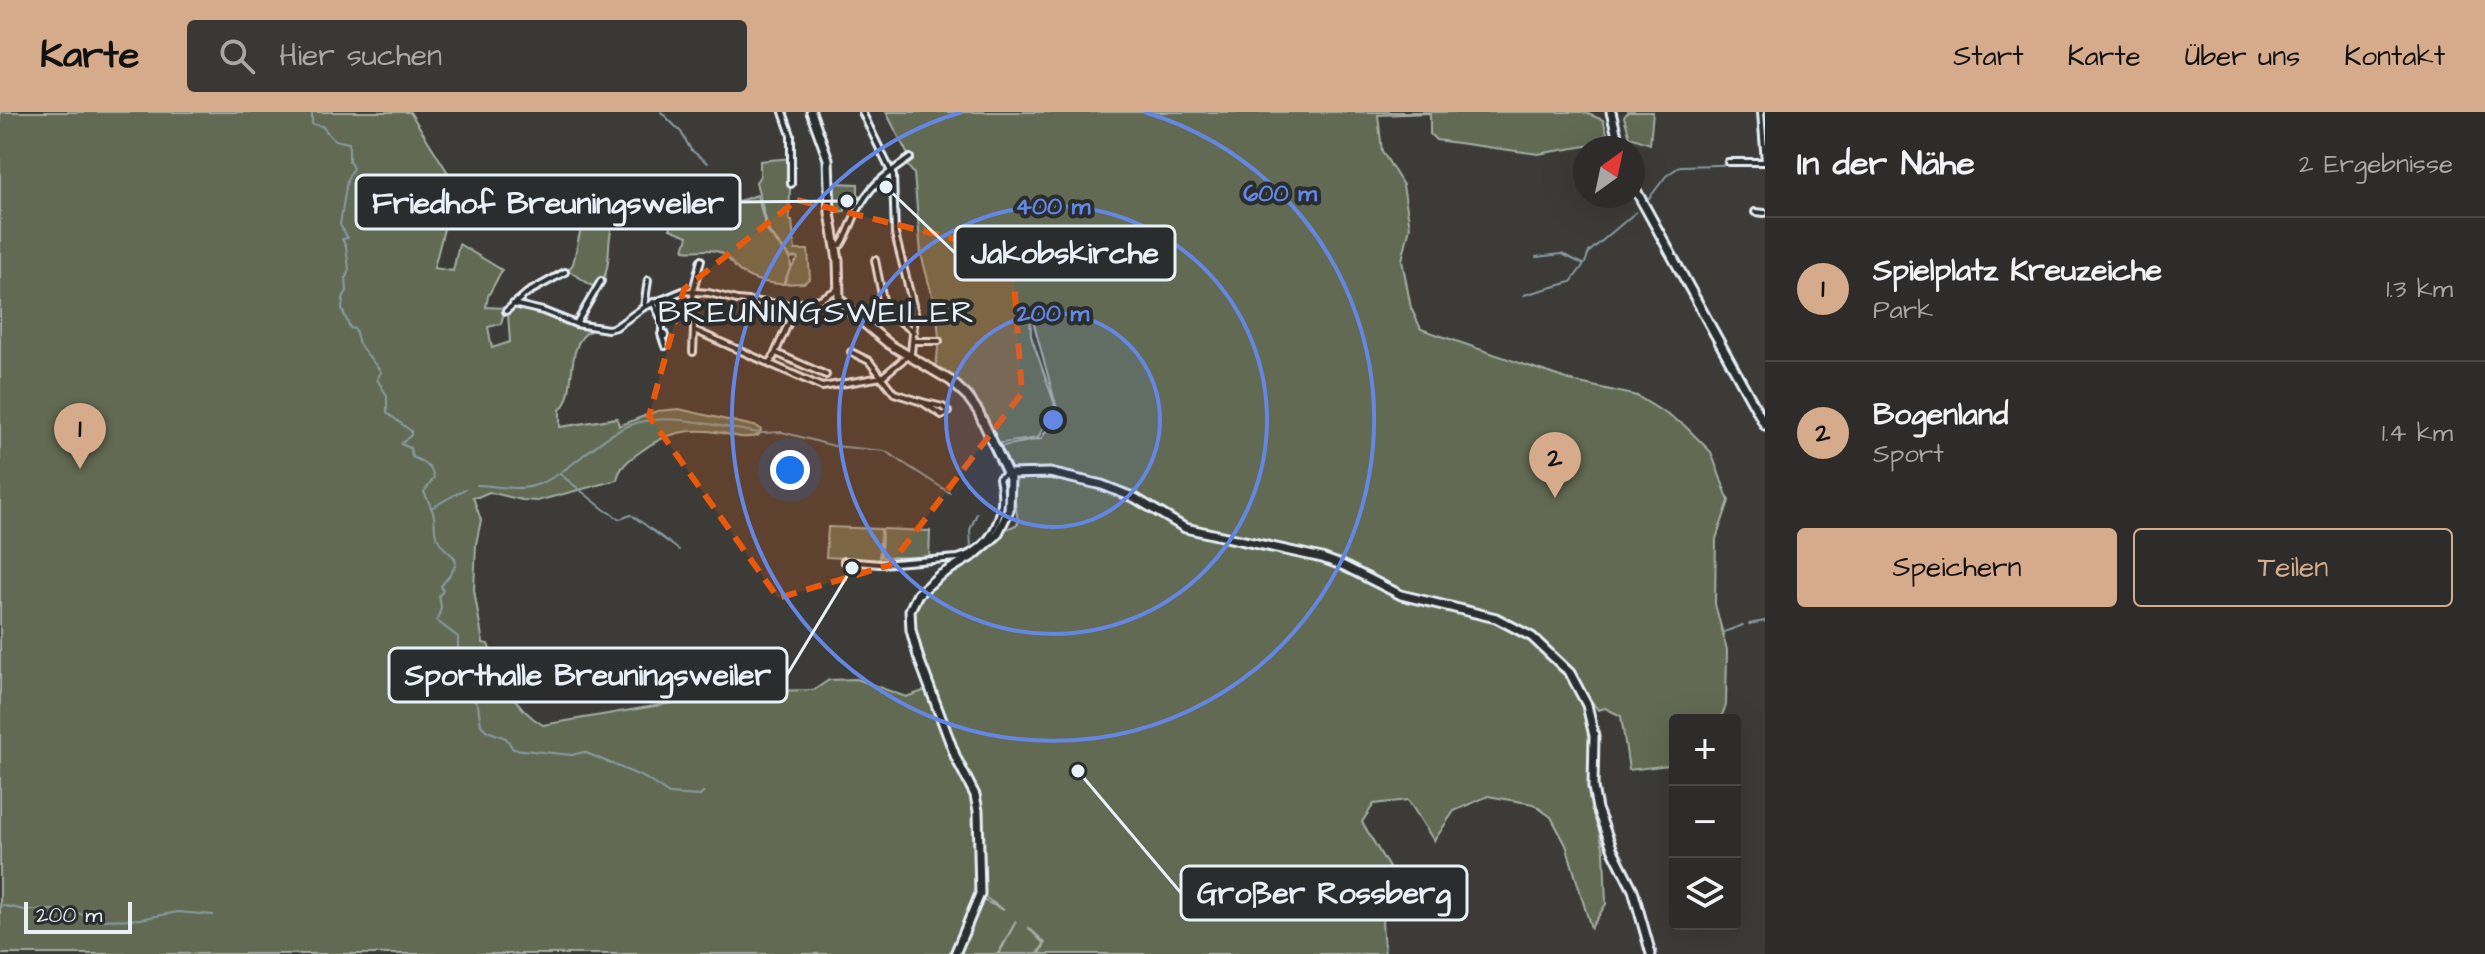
<!DOCTYPE html>
<html lang="de">
<meta charset="utf-8">
<style>
body{margin:0;font-family:"Architects Daughter",sans-serif;background:#393836;color:#f1f3f6}
.controls{position:absolute;right:24px;bottom:24px;display:grid;overflow:hidden;border-radius:8px;box-shadow:0 8px 32px #0002}
.controls button{width:72px;height:72px;display:grid;place-items:center;padding:0;border:0;border-bottom:2px solid #484847;background:#2d2c2a;color:#f1f3f6;font:40px sans-serif}
.compass{position:absolute;left:1573px;top:24px;width:72px;height:72px;border-radius:50%;background:#2d2c2a;box-shadow:0 8px 32px #0002;rotate:33deg}
.scale{position:absolute;left:24px;bottom:20px;width:108px;box-sizing:border-box;padding-left:8px;border:4px solid #e8f1f8;border-top:0;font-size:22px;line-height:28px;white-space:nowrap;color:#e8f1f8;-webkit-text-stroke:6px #2a2d2e;paint-order:stroke}
.you{position:absolute;left:790px;top:358px;width:28px;height:28px;margin:-20px;border:6px solid #fff;border-radius:50%;background:#1a73e8;box-shadow:0 0 0 12px #1a73e833}
.badge{display:grid;place-items:center;width:52px;height:52px;border-radius:50%;background:#d6ab8b;color:#111;font-size:26px;font-weight:700}
.pin{position:absolute;translate:-50% -66px;filter:drop-shadow(0 2px 4px #0008)}
.pin::after{content:'';position:absolute;top:42px;width:28px;height:24px;background:inherit;clip-path:polygon(0 0,100% 0,50% 100%)}
.list{margin:0;padding:0;list-style:none}
h2{display:flex;justify-content:space-between;align-items:center;height:104px;margin:0;padding:0 32px;font-size:34px}
h2 small{font-size:26px;font-weight:400;color:#a7a7a8}
.list li{display:grid;grid-template-columns:52px 1fr auto;gap:24px;align-items:center;box-sizing:border-box;height:144px;padding:0 32px;border-top:2px solid #484847}
.list b{display:block;font-size:30px;white-space:nowrap}
.list p{margin:0;font-size:26px;white-space:nowrap;color:#a7a7a8}
.list em{font-size:26px;font-style:normal;color:#a7a7a8}
.actions{display:flex;gap:16px;padding:24px 32px}
.actions a{flex:1;padding:18px 0;border:2px solid #d6ab8b;border-radius:8px;text-align:center;font-size:28px;color:#d6ab8b}
.actions .main{background:#d6ab8b;color:#111}
.icon{flex:none;width:44px;height:44px;fill:none;stroke:currentColor;stroke-width:2;stroke-linecap:round;stroke-linejoin:round}
.map{position:relative;flex:none;width:1765px;height:842px;overflow:hidden}
header{display:flex;align-items:center;gap:48px;box-sizing:border-box;height:112px;padding:0 40px;background:#d6ab8b;color:#111}
header strong{font-size:38px}
nav{display:flex;gap:44px;margin-inline-start:auto;font-size:28px}
.search{width:560px;height:72px;background:#393836;display:flex;align-items:center;gap:20px;box-sizing:border-box;padding:0 28px;border-radius:8px;color:#a7a7a8;font-size:30px}
main{display:flex}
aside{flex:1;background:#2d2c2a}
.map>svg:first-child{display:block}
</style>
<header>
<strong>Karte</strong>
<div class="search"><svg class="icon" aria-label="search" viewBox="0 0 24 24"><circle cx="10" cy="10" r="6"/><path d="M15 15l6 6"/></svg>Hier suchen</div>
<nav><a>Start</a><a>Karte</a><a>Über uns</a><a>Kontakt</a></nav>
</header>
<main>
<div class="map">
<svg width="1765" height="842" viewBox="0 0 1765 842">
<rect width="100%" height="100%" fill="#3c3b38"/>
<filter id="ink" filterUnits="userSpaceOnUse"><feTurbulence type="fractalNoise" baseFrequency=".0125" numOctaves="2"/><feDisplacementMap in="SourceGraphic" scale="16" xChannelSelector="R" yChannelSelector="G"/><feConvolveMatrix kernelMatrix="1 2 1 2 8 2 1 2 1" color-interpolation-filters="sRGB"/></filter>
<g filter="url(#ink)">
<!-- green -->
<g fill="#626b52" stroke="#a5aea5" stroke-width="2">
<path d="M0 0H410L470 96 446 80V109L434 156 453 159 459 132 502 158 488 184 486 195 505 196 501 212 488 215 492 236 510 230 508 202 514 194 542 200 591 218C563 232 579 280 560 298V315L617 306 619 314 657 299 679 297 758 315 761 318 759 323C747 328 734 324 722 321 691 315 666 320 640 340 630 347 619 355 617 368L537 389 522 388 489 380 478 385H473L481 408 476 432 474 478 483 531 488 532C500 563 513 596 543 613L672 591 759 579 814 578 829 568 857 567 906 585 929 577 953 646 970 682 975 702 976 786 953 842H0Z"/>
<path d="M886 0H1583L1603 8 1607 21 1592 33 1538 42 1436 28 1430 22V1L1378 3 1382 39 1403 73 1410 115 1402 148 1411 196 1421 217 1575 270 1637 284 1684 313 1711 340 1729 389 1716 427 1715 492 1727 538 1726 593 1720 608H1675V649L1669 653 1629 658 1621 604 1605 596 1598 598 1558 544 1533 523 1517 513 1398 480 1322 443 1189 414 1114 375 1010 356 998 335 1041 327 1058 300 1030 198 1031 224 1055 293 1038 326 996 332C981 302 966 272 936 255L939 227 937 202 921 142 914 62 904 49 909 45Z"/>
<polygon points="1628,0 1653,0 1650,32 1630,25 1624,5"/>
<path d="M791 46 789 108 792 109 795 138H808L810 166 804 171 784 172 790 157 783 172C766 172 746 167 735 155 729 148 725 141 716 139 705 136 695 140 684 138L688 124 670 117 673 111C654 97 618 87 611 119 607 138 611 150 603 169L599 167 594 175 568 158 573 152C577 136 586 84 595 74 604 63 654 65 668 69 682 73 694 84 707 89 724 94 741 89 757 83L767 119 790 146 791 156 798 147 797 145 791 146 769 120 756 70 760 64V49Z"/>
<polygon points="834,71 858,72 858,83 864,84 857,97 845,96 845,99 833,100"/>
<path d="M1014 363 1061 364 1130 386 1180 418 1316 447 1344 457 1397 484 1493 508 1530 527 1566 560 1577 575 1590 607 1595 652 1590 681 1604 739 1606 792 1591 816 1566 733 1551 705 1533 692 1488 684 1454 699 1434 729 1408 688 1374 692 1362 710 1395 766C1377 787 1382 816 1385 842H1040L1045 831 1028 815 1044 832 1038 842H999L1016 809 998 842H957L983 788 1004 798 983 784 981 699 953 632 913 520 911 499 919 483 1002 419 1018 412C1017 395 1011 380 1014 363Z"/>
<polygon points="828,415 881,417 879,448 826,445"/>
<polygon points="882,417 930,419 929,446 881,445"/>
</g>
<g fill="none" stroke-linecap="round" stroke-linejoin="round">
<!-- stream -->
<g stroke="#879ca4" stroke-width="2">
<path d="M312 0V12L322 14C335 29 329 27 349 31V49L353 56 347 68 340 113 348 126 342 127 346 135 349 157 346 166 347 179 343 186 342 197 350 216 355 217 359 232 381 260 377 267 387 284V301L411 319V323L401 332 410 336 412 345C422 349 432 354 434 366L424 380C427 387 433 397 434 404 435 410 434 417 436 423 446 450 472 438 441 474L443 479 439 483 441 496 437 509 458 525V537L451 541 452 548 461 555 469 580 478 593 481 613 487 619 506 626 513 637 572 643 584 640 645 666 669 682 700 684 704 680"/>
<polyline points="661,0 681,20 691,38 708,51"/>
<polyline points="1647,89 1666,64 1680,54 1754,52"/>
<polyline points="1536,145 1562,142 1583,152"/>
<polyline points="1524,183 1571,170 1585,151 1589,140 1636,100"/>
<polyline points="763,321 782,320 834,334 885,339 950,381"/>
<polyline points="560,362 605,398 620,407 631,403"/>
<path d="M477 373C493 373 517 379 533 374 574 362 600 317 645 309 684 302 724 317 762 321"/>
<polyline points="431,396 465,377"/>
<polyline points="633,404 679,438"/>
<polyline points="971,437 970,418 977,401"/>
<polyline points="1749,512 1765,509"/>
<polyline points="1724,520 1743,513"/>
<polyline points="0,793 25,798 68,798 99,808 140,807 178,800 213,803"/>
</g>
<!-- street casing -->
<g stroke="#e8f1f8" stroke-width="10">
<g id="street">
<polyline points="783,0 791,23 791,72"/>
<polyline points="1761,0 1765,50"/>
<polyline points="1728,50 1765,50"/>
<polyline points="1755,100 1765,101"/>
<path d="M836 134 841 133C848 123 851 111 857 99 872 70 885 64 910 46"/>
<polyline points="701,148 693,179 694,218 822,275 882,265 911,241 915,201 895,122 893,64 862,0"/>
<polyline points="875,148 885,198 914,220"/>
<polyline points="653,190 662,208 662,221"/>
<polyline points="513,192 543,199 576,212 608,217 616,215 644,195 683,179 709,181 737,188 792,193 820,187 838,177"/>
<polyline points="644,195 648,168"/>
<polyline points="506,199 527,181 565,160"/>
<polyline points="576,212 601,169"/>
<polygon points="664,221 665,224 662,225 661,222"/>
<polyline points="662,225 665,234"/>
<polyline points="914,229 939,229"/>
<polyline points="693,240 694,218"/>
<polyline points="851,240 869,249 894,281 922,290"/>
<polyline points="776,241 826,263"/>
<polyline points="770,253 791,205 792,193"/>
<polygon points="922,290 943,295 948,300 942,303"/>
<path d="M844 449 880 452 958 446C993 436 1007 400 999 366L1006 362"/>
</g>
</g>
<!-- secondary casing -->
<g stroke="#e8f1f8" stroke-width="13">
<g id="secondary">
<polyline points="811,0 828,47 830,101 838,148 839,186 851,200 889,232 951,269 967,284 978,299 1010,367 1009,398 997,423 974,443 939,464 918,482 910,498 911,518 918,544 956,646 975,683 978,699 980,782 955,842"/>
<polyline points="1611,0 1620,36"/>
<polyline points="1633,73 1765,313"/>
<polyline points="1008,362 1050,361 1102,373 1135,386 1185,416 1322,446 1344,454 1401,483 1496,506 1532,525 1570,561 1587,593 1594,624 1593,675 1597,697 1613,738 1633,778 1651,842"/>
</g>
</g>
<!-- street -->
<use href="#street" stroke="#2a2d2e" stroke-width="4"/>
<!-- secondary -->
<use href="#secondary" stroke="#2a2d2e" stroke-width="7"/>
</g>
</g>
<!-- marked area -->
<path fill="#e8590c" fill-opacity="0.2" stroke="#e8590c" stroke-width="6" stroke-dasharray="16 10" stroke-linejoin="round" d="M797 88 1012 141 1022 281 890 453 778 486 649 304 684 177Z"/>
<!-- distance rings -->
<circle cx="1053" cy="308" r="107" fill="#6487e3" fill-opacity=".12"/>
<g fill="none" stroke="#6487e3" stroke-width="4">
<circle cx="1053" cy="308" r="107"/>
<circle cx="1053" cy="308" r="214"/>
<path d="M1144 0A321 321 0 1 1 962 0"/>
</g>
<g text-anchor="middle" stroke-width="8" stroke-linejoin="round" paint-order="stroke">
<!-- quarter labels -->
<g font-size="32" letter-spacing="2" fill="#e8f1f8" stroke="#2a2d2e">
<text x="817" y="210">BREUNINGSWEILER</text>
</g>
</g>
<circle cx="1053" cy="308" r="12" fill="#6487e3" stroke="#2a2d2e" stroke-width="4"/>
<g font-size="24" text-anchor="middle" font-weight="bold" fill="#6487e3" stroke="#2a2d2e" stroke-width="8" stroke-linejoin="round" paint-order="stroke">
<text x="1280" y="89">600 m</text>
<text x="1053" y="102">400 m</text>
<text x="1053" y="209">200 m</text>
</g>
<!-- callouts -->
<path fill="none" stroke="#e8f1f8" stroke-width="3" d="M847 89L740 90M886 75L955 141M852 456L787 563M1078 659L1181 781"/>
<g fill="#e8f1f8" stroke="#2a2d2e" stroke-width="3">
<circle cx="847" cy="89" r="8"/>
<circle cx="886" cy="75" r="8"/>
<circle cx="852" cy="456" r="8"/>
<circle cx="1078" cy="659" r="8"/>
</g>
<g fill="#2a2d2e" stroke="#e8f1f8" stroke-width="3">
<rect x="356" y="63" width="384" height="54" rx="8"/>
<rect x="955" y="114" width="220" height="54" rx="8"/>
<rect x="389" y="536" width="398" height="54" rx="8"/>
<rect x="1181" y="754" width="286" height="54" rx="8"/>
</g>
<g font-size="30" text-anchor="middle" font-weight="bold" fill="#e8f1f8">
<text x="548" y="101">Friedhof Breuningsweiler</text>
<text x="1065" y="151">Jakobskirche</text>
<text x="588" y="573">Sporthalle Breuningsweiler</text>
<text x="1324" y="791">Großer Rossberg</text>
</g>
</svg>
<div class="controls">
<button>+</button>
<button>−</button>
<button><svg class="icon" aria-label="layers" viewBox="0 0 24 24"><path d="M12 4l9 5-9 5-9-5zM3 14l9 5 9-5"/></svg></button>
</div>
<svg class="compass" viewBox="-18 -18 36 36"><path d="M0-13l5 13h-10z" fill="#e53935"/><path d="M0 13l5-13h-10z" fill="#a7a7a8"/></svg>
<div class="scale">200 m</div>
<div class="you"></div>
<div class="pin badge" style="left:80px;top:357px">1</div>
<div class="pin badge" style="left:1555px;top:386px">2</div>
</div>
<aside>
<h2>In der Nähe<small>2 Ergebnisse</small></h2>
<ul class="list">
<li><span class="badge">1</span><div><b>Spielplatz Kreuzeiche</b><p>Park</p></div><em>1.3 km</em></li>
<li><span class="badge">2</span><div><b>Bogenland</b><p>Sport</p></div><em>1.4 km</em></li>
</ul>
<div class="actions"><a class="main">Speichern</a><a>Teilen</a></div>
</aside>
</main>
